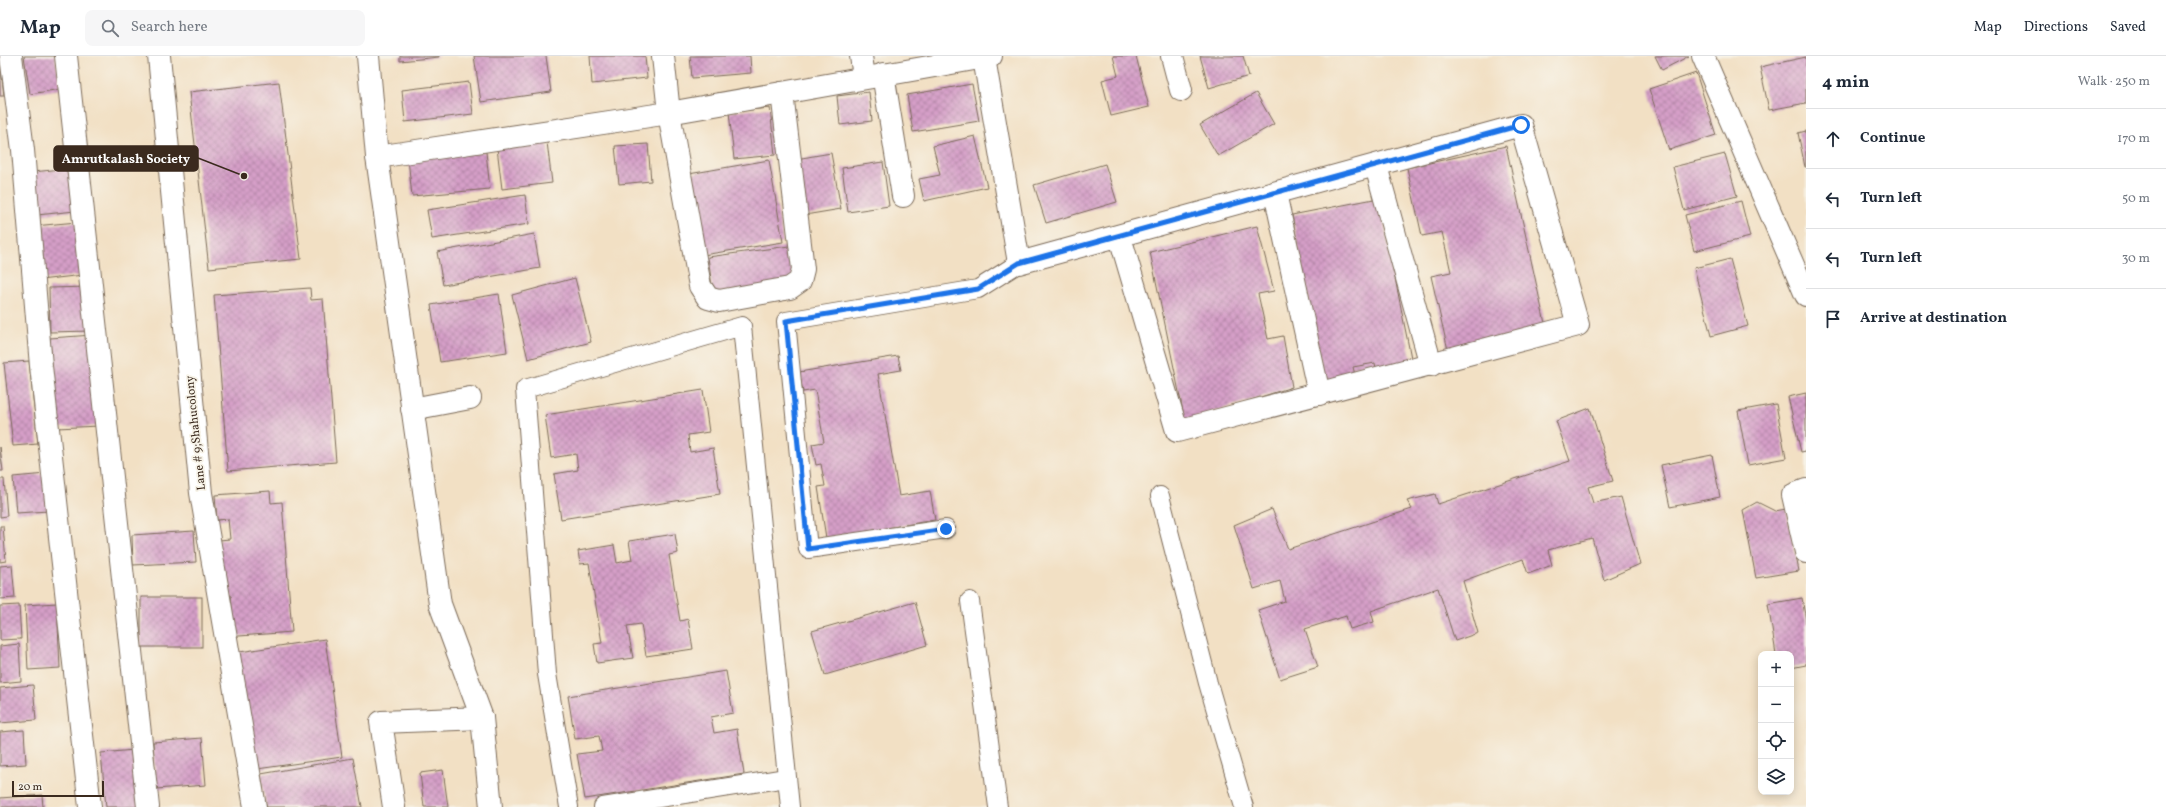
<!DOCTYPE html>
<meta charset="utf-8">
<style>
body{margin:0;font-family:Vollkorn,serif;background:#f6f6f7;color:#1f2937}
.controls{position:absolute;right:12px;bottom:12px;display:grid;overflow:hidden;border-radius:8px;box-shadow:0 2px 10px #0003}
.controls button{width:36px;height:36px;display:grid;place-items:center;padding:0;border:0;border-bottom:1px solid #e0e1e3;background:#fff;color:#1f2937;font:20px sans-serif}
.scale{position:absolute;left:12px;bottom:10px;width:92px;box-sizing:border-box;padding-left:4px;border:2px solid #3b2a1e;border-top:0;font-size:11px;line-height:14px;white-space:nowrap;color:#3b2a1e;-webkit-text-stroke:3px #f7f3e8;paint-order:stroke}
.stop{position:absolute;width:12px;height:12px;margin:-9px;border:3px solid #1a73e8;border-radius:50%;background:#fff}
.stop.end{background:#1a73e8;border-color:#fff;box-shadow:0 1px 4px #0008}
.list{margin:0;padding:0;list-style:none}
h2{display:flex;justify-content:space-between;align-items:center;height:52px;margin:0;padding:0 16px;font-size:17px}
h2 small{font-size:13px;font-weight:400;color:#747a83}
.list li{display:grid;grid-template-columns:26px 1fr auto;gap:12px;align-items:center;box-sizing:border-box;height:60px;padding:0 16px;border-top:1px solid #e0e1e3}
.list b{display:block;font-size:15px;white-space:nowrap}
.list em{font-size:13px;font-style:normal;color:#747a83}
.icon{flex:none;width:22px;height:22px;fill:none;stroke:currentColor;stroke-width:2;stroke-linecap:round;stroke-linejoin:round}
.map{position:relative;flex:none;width:1806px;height:751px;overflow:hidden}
header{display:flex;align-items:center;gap:24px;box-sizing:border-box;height:56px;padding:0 20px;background:#fff;border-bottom:1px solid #e0e1e3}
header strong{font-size:19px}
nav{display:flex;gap:22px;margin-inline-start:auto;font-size:14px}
.search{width:280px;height:36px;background:#f6f6f7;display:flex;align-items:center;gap:10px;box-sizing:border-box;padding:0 14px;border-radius:8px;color:#747a83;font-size:15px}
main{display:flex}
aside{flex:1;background:#fff}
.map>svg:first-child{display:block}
</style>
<header>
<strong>Map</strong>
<div class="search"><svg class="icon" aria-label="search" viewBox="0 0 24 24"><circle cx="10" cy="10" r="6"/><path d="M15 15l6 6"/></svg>Search here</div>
<nav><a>Map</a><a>Directions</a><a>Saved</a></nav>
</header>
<main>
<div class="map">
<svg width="1806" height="751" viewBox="0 0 1806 751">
<defs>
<pattern id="building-cross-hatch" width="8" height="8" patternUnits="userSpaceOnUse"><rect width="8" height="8" fill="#d59fc8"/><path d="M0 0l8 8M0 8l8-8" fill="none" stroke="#ae82a2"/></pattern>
</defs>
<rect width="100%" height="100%" fill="#f7f3e8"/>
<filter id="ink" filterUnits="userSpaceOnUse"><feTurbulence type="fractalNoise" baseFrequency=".025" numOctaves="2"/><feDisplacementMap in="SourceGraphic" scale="8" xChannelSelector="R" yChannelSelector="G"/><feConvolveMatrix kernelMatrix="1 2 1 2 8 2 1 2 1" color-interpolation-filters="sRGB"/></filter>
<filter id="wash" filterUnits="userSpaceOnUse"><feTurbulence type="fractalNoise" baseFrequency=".012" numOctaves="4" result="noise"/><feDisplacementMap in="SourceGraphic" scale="16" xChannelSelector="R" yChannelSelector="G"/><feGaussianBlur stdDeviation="0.9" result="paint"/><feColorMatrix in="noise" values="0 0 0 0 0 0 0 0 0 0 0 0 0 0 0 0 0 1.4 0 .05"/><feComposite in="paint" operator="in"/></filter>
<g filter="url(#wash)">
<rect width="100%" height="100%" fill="#f2e0c4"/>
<g id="blocks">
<!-- building -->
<g fill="url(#building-cross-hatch)">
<polygon points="24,0 55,0 61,33 30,38"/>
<polygon points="400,0 439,0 439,1 400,5"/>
<polygon points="474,0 546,0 551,36 481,46"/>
<polygon points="590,0 645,0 647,22 592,28"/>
<polygon points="690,0 750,0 751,17 692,22"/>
<polygon points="1113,0 1136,0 1149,51 1111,60 1102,24 1118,20"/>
<polygon points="1200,0 1243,0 1249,20 1209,32"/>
<polygon points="1655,0 1689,0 1662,14"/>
<polygon points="1806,1 1806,47 1769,54 1760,11"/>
<polygon points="0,5 4,40 0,40"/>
<polygon points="1696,17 1716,79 1669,94 1649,33"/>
<polygon points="279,26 301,203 209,212 189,36"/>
<polygon points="469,26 473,58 405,66 402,34"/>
<polygon points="972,28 979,65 913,76 907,39"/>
<polygon points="869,36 872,65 840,69 837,40"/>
<polygon points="1256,37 1274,68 1218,100 1200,69"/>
<polygon points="770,52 775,99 734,103 729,56"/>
<polygon points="1806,75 1806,111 1805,111 1798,77"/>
<polygon points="975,80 987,131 924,145 919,123 940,119 933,90"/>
<polygon points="547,86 552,127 502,133 497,92"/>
<polygon points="648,88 651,125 619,128 615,90"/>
<polygon points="1506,90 1546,272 1448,294 1431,220 1451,216 1442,176 1422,180 1407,112"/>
<polygon points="486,96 490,133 412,140 408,103"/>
<polygon points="831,97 841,153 805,159 796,103"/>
<polygon points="1725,98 1737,140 1684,154 1673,111"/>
<polygon points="769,104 783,186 697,200 683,119"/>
<polygon points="883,106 889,150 848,156 842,112"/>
<polygon points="1105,108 1117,146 1046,167 1034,129"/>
<polygon points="71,112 75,155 37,159 33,116"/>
<polygon points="525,139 529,168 432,183 427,154"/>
<polygon points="1379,142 1413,312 1377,318 1375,307 1353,311 1356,323 1325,329 1292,159"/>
<polygon points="1741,145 1750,181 1694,195 1685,159"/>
<polygon points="77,166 83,219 40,224 34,170"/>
<polygon points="1257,170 1274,235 1258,238 1268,283 1283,280 1292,331 1185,365 1150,196"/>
<polygon points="534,178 540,212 443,229 437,196"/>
<polygon points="789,190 794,227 713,238 708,201"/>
<polygon points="1730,203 1748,270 1711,280 1694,212"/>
<polygon points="575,222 591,286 528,303 512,239"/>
<polygon points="89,231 90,275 50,276 49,232"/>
<polygon points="310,232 311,244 323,243 336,406 228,415 214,239"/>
<polygon points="499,238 507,296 440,306 431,249"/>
<polygon points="93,279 99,370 57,372 50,282"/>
<polygon points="898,300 901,314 878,318 899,440 930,435 935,464 826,482 818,431 825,430 821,408 816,409 812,388 824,386 815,334 803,336 799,316"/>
<polygon points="29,305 38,388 13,390 4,307"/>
<polygon points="703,334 709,376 688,379 690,396 713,392 720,438 561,463 554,418 578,414 576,398 551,402 545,359"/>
<polygon points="1806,337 1806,395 1801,396 1788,341"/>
<polygon points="1776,348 1786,402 1748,409 1738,355"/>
<polygon points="1590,352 1613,425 1588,431 1593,447 1621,441 1640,508 1604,524 1592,482 1548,494 1552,509 1528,518 1523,503 1463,525 1478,577 1455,585 1438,532 1371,555 1374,566 1350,573 1346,560 1305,573 1318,611 1280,623 1258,554 1285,545 1280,525 1254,533 1234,469 1272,453 1288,493 1412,453 1407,445 1435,438 1438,448 1570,405 1556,365"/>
<polygon points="0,391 3,415 0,415"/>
<polygon points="1712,399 1720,441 1670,451 1661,409"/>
<polygon points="46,418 49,455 16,457 13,421"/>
<polygon points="0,423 4,423 7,460 0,461"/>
<polygon points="270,435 271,447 282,446 292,576 226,581 233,564 231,539 223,540 219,484 230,483 228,463 217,464 215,439"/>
<polygon points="1757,446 1775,455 1786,453 1799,515 1756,522 1743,454"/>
<polygon points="0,470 3,470 6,505 0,506"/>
<polygon points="194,475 196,506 133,509 132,479"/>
<polygon points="675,478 678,497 669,499 680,565 688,563 693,593 646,600 641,568 627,570 633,602 597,607 594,588 602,587 589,507 580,508 578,495 614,489 617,507 632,504 629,485"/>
<polygon points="12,509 15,542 0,543 0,510"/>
<rect x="141" y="541" width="61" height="50"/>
<polygon points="1802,542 1806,565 1806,609 1791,612 1791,598 1776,598 1768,548"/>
<polygon points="915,546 927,589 825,619 812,575"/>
<polygon points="57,547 60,612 28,614 25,549"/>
<polygon points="19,549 21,583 0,584 0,550"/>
<polygon points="325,583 342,701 250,714 233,597"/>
<polygon points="19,588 21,625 0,627 0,590"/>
<polygon points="726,615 733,657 711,661 714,677 737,673 744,718 585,743 577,698 602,695 599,680 575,683 568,640"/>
<polygon points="33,629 36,664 0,667 0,632"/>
<polygon points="24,674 26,708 0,710 0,676"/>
<polygon points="202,682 206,729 156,733 153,686"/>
<polygon points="134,694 140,751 106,751 101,697"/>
<polygon points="353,702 362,751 266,751 261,718"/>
<polygon points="443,714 448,751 424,751 420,717"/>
<polygon points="42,739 43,751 0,751 0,742"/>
</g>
</g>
</g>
<g filter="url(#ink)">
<use href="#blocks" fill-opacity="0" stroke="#7b6a58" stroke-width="1"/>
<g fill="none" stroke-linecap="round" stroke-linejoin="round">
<!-- lane casing -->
<g stroke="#7b6a58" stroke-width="20">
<g id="lane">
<polyline points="1160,440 1208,627 1244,751"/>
<polyline points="946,473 808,493 786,265 978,233 1019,207"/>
<polyline points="970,545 998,751"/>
<polyline points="569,751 547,618 525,333 742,270 790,751"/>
<polyline points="603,751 786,722"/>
</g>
</g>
<!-- street casing -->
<g stroke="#7b6a58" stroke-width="24">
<g id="street">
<polyline points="11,0 23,94 41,310 90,751"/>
<polyline points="66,0 148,751"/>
<polyline points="159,0 201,437 255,751"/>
<polyline points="368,0 377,101 440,548 482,662 491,751"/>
<polyline points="663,0 669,57 700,230 708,242 719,245 790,232 800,225 803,213 782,37"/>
<polyline points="861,0 864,21"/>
<polyline points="1172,0 1181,34"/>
<polyline points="984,2 1019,207 1521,69 1578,269 1177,375 1120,181"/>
<polyline points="883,18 903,140"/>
<polyline points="377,101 669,57 991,0"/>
<polyline points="1376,110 1431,309"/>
<polyline points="1275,137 1319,338"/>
<polyline points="412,353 470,342"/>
<polyline points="1806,434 1793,439 1806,496"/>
<polyline points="394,751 381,666 482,662"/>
</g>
</g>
<!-- secondary casing -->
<g stroke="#7b6a58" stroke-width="24">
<polyline id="secondary" points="1703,0 1806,239"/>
</g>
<!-- lane -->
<use href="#lane" stroke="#fff" stroke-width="18"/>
<!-- street -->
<use href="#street" stroke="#fff" stroke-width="22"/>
<!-- secondary -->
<use href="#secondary" stroke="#fff" stroke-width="22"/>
</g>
</g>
<g fill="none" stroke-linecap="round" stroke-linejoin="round" filter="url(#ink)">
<!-- route -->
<polyline stroke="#1a73e8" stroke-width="5" points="946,473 808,493 786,265 978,233 1019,207 1521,69"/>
</g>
<g text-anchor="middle" stroke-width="3.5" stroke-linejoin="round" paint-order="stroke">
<!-- street labels -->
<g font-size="12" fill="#3b2a1e" stroke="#f7f3e8">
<text transform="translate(195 377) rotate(-96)" y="4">Lane # 9;Shahucolony</text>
</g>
</g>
<!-- callouts -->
<path fill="none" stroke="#3b2a1e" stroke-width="1.5" d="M244 120L198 102"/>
<circle fill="#3b2a1e" stroke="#f7f3e8" stroke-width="1.5" cx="244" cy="120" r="4"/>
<rect fill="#3b2a1e" stroke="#3b2a1e" stroke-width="1.5" x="54" y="90" width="144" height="25" rx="4"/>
<g font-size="13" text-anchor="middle" font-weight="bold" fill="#fff">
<text x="126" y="107">Amrutkalash Society</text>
</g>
</svg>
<div class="controls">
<button>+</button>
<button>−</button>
<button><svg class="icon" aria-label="locate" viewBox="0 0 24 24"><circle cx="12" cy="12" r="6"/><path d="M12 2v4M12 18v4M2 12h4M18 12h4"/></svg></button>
<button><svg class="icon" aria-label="layers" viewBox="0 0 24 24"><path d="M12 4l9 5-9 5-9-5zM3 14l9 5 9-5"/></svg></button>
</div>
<div class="scale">20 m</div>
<div class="stop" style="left:1521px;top:69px"></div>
<div class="stop end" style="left:946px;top:473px"></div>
</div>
<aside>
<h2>4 min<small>Walk · 250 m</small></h2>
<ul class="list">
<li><svg class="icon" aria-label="ahead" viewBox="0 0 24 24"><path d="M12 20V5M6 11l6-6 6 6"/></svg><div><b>Continue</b></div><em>170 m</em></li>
<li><svg class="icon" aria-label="left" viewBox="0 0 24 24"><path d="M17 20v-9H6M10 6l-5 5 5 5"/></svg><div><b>Turn left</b></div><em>50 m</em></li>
<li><svg class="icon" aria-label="left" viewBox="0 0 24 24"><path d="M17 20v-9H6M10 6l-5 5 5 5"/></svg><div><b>Turn left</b></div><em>30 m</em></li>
<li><svg class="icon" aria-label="arrive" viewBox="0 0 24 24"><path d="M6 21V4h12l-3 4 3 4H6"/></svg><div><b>Arrive at destination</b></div></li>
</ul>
</aside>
</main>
